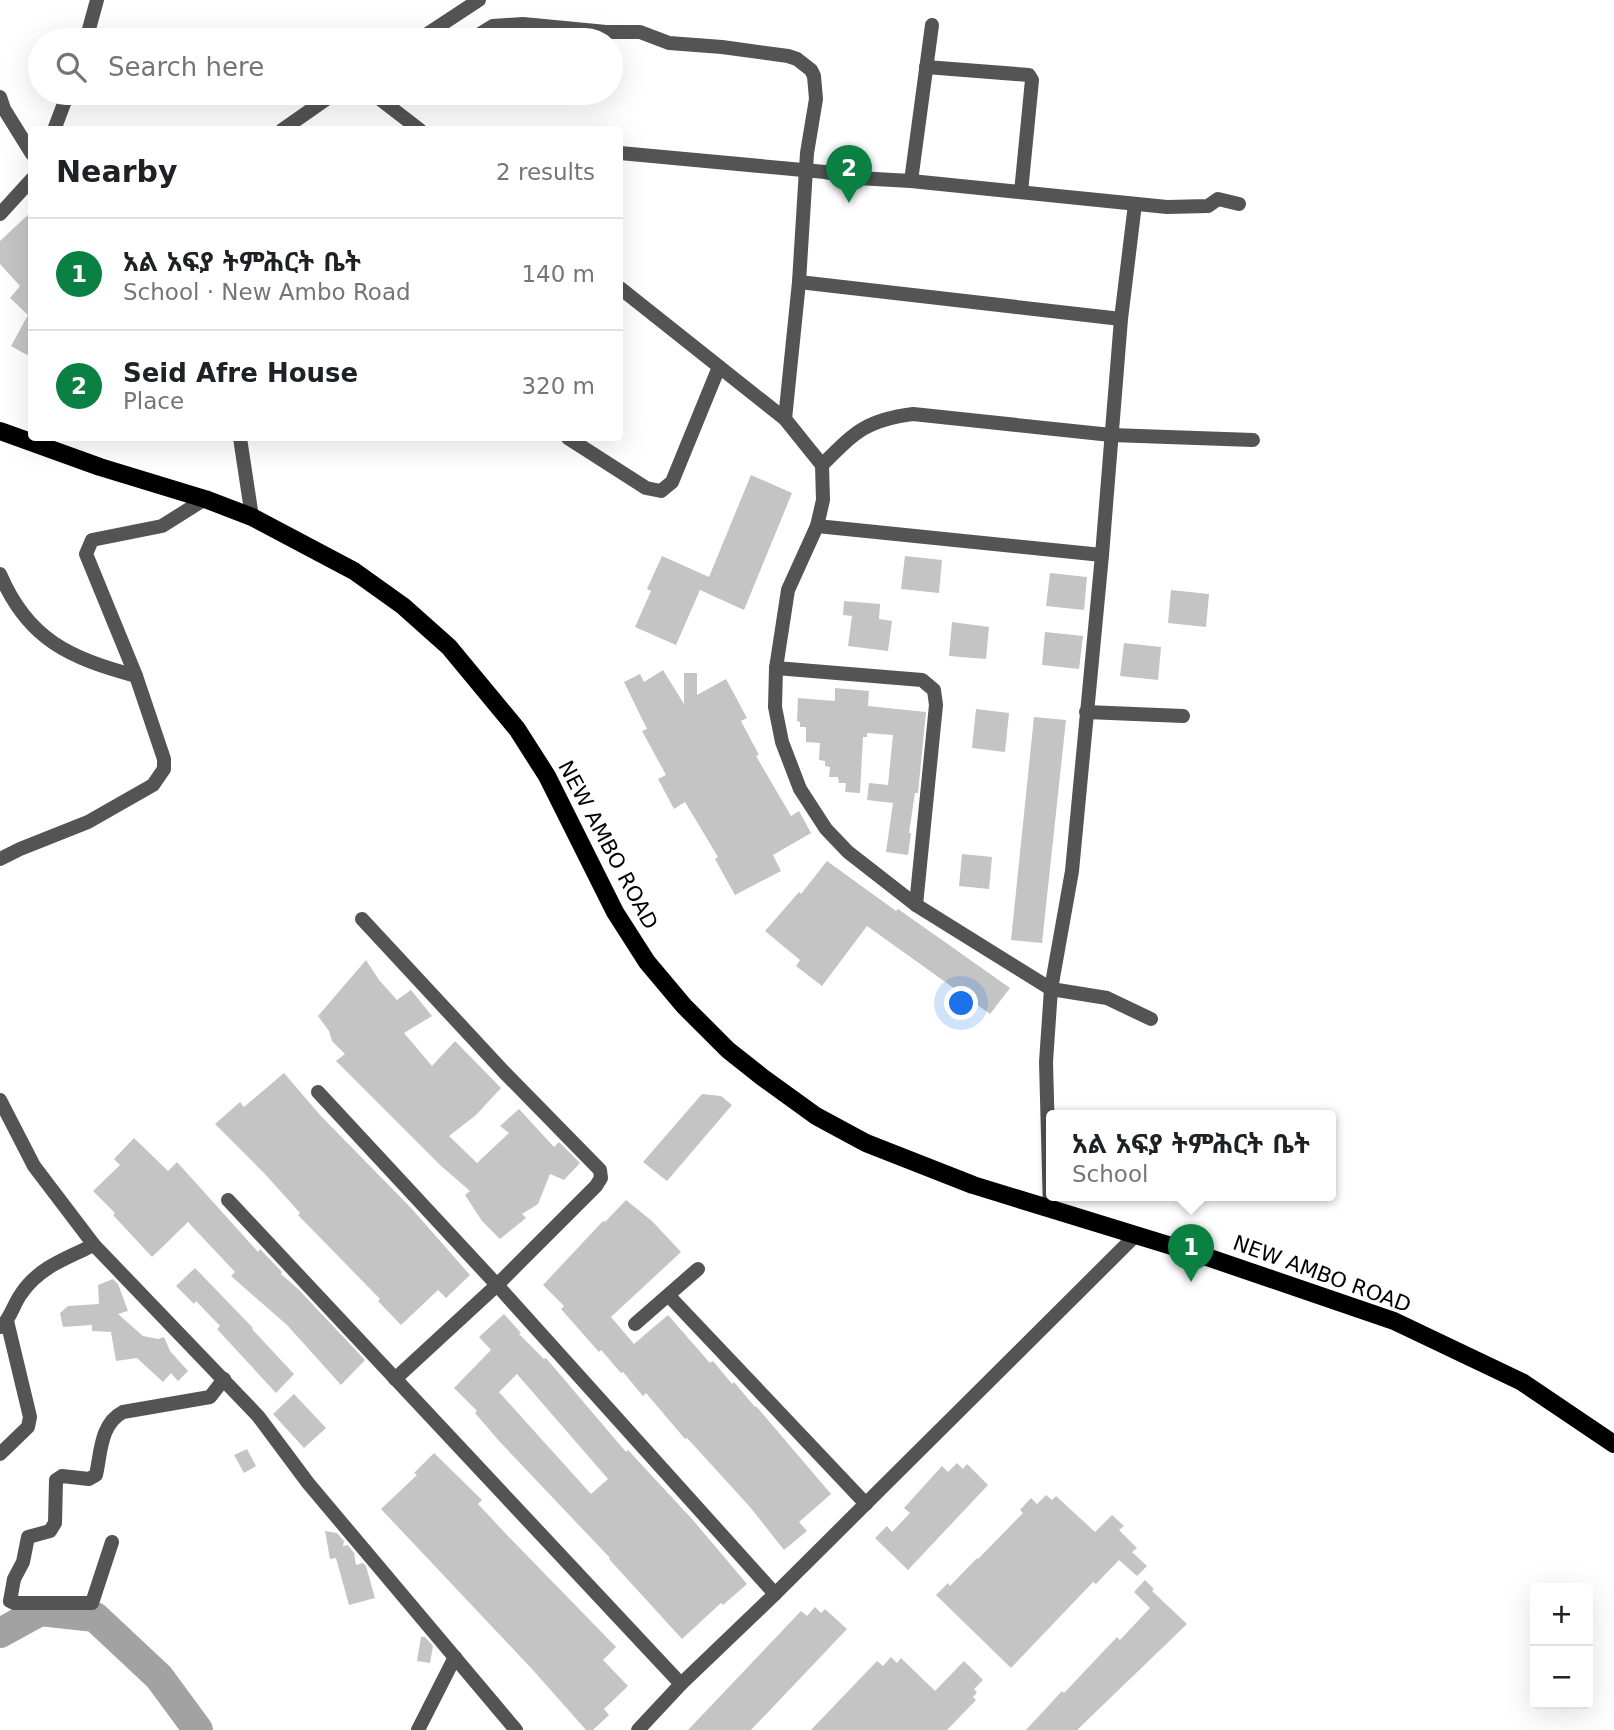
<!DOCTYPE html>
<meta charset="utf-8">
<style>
body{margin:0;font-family:"DejaVu Sans","Noto Sans Ethiopic",sans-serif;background:#f2f2f2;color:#202124}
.controls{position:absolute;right:21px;bottom:21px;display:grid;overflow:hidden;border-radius:7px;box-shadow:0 7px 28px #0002}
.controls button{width:63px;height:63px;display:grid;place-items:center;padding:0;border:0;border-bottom:2px solid #e0e0e0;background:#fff;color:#202124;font:35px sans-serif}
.you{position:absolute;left:962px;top:1004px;width:24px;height:24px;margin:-18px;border:5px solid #fff;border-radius:50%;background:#1a73e8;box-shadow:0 0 0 10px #1a73e833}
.badge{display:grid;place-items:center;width:46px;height:46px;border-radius:50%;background:#0b8043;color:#fff;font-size:23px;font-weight:700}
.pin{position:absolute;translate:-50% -58px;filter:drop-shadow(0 2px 4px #0008)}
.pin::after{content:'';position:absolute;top:37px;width:24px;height:21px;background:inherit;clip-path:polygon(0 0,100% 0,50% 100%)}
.popup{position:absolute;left:1046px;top:1110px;width:290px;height:91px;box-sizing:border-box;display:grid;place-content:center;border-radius:7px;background:#fff;filter:drop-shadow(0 2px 5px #0005);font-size:23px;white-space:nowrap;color:#757577}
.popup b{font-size:26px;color:#202124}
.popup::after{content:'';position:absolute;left:50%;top:100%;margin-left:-14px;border:14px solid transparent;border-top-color:#fff}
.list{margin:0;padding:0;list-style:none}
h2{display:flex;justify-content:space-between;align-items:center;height:91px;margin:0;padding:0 28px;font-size:30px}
h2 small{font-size:23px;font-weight:400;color:#757577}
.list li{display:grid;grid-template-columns:46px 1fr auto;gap:21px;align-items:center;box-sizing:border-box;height:112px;padding:0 28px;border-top:2px solid #e0e0e0}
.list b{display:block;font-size:26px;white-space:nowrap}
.list p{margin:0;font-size:23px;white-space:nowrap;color:#757577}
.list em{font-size:23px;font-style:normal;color:#757577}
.icon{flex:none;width:38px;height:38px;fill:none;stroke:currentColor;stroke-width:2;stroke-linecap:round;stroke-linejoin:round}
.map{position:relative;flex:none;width:1614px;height:1730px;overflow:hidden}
.search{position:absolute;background:#fff;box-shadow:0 7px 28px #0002;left:28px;top:28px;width:595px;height:77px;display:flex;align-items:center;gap:18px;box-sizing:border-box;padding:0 24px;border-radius:38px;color:#757577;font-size:26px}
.panel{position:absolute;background:#fff;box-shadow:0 7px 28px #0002;left:28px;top:126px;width:595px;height:315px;border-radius:7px}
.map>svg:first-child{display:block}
</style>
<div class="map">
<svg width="1614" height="1730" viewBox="0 0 1614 1730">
<rect width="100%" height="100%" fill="#fff"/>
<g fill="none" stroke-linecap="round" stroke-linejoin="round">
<!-- river -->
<polyline stroke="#a2a2a2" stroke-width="30" points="0,1633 40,1611 95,1617 159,1677 198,1730"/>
</g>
<!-- building -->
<g fill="#c4c4c4" fill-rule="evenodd">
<polygon points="32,211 32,347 27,355 11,346 28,315 10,298 20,286 0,264 0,241"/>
<polygon points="751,475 792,493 744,610 700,590 676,645 635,627 651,591 647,589 662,556 709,577"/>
<polygon points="905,556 942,560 939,593 901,589"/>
<polygon points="1050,573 1087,577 1084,610 1046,606"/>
<polygon points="1171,590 1209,594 1206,627 1168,623"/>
<polygon points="844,601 880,604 879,619 892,621 888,651 848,646 852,616 843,615"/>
<polygon points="952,622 989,627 986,659 949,656"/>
<polygon points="1045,632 1083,636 1079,669 1042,665"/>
<polygon points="1124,643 1161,647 1158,680 1120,676"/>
<polygon points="663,670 684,704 684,673 697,673 697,695 726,679 747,718 741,721 759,755 756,756 791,816 799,811 811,833 773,855 781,871 735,895 715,859 718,857 685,802 674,809 658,779 666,775 642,731 647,729 624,682 640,674 644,682"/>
<polygon points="835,688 869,691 868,706 926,712 918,793 915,793 909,833 911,833 908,855 886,852 893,803 867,800 869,783 888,785 893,735 867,733 867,737 863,737 860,793 845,792 846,783 839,783 838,777 829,777 830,767 825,766 825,761 819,760 820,743 806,742 806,727 800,727 800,722 797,721 798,698 835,701"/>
<polygon points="976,709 1009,713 1005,752 972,748"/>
<polygon points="1034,717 1066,720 1042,943 1011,940"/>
<polygon points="962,854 992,857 989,889 959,886"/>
<polygon points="827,861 896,911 898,909 1010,988 990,1014 867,926 822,986 796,966 800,960 765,931 799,892 801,894"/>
<polygon points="366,960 379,980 397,1000 411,990 432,1016 404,1033 432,1066 455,1041 501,1088 476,1115 449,1136 477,1163 509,1133 500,1126 519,1109 554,1147 559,1142 580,1163 564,1180 550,1174 538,1204 522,1214 526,1218 500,1239 482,1221 465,1195 470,1191 440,1165 336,1061 345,1054 332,1041 329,1031 318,1016"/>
<polygon points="284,1073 320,1115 412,1209 470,1275 446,1298 438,1290 401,1325 378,1301 380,1299 298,1215 300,1213 265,1174 215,1124 240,1102 244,1107"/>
<polygon points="702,1094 721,1096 732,1105 667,1181 643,1162"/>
<polygon points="134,1138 168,1171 177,1162 258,1252 260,1249 282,1272 281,1274 298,1289 365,1360 341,1385 287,1325 231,1276 235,1272 188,1222 152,1257 113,1215 115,1213 93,1191 120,1165 114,1159"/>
<polygon points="626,1200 652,1221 681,1252 611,1317 634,1344 668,1315 710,1363 713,1361 732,1384 734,1382 755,1407 756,1406 831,1494 799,1522 807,1531 784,1550 750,1507 687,1438 685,1439 646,1393 643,1396 623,1372 621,1373 601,1350 599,1352 561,1309 564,1306 543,1285 603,1221 605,1222"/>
<polygon points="195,1268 253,1328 252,1329 294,1374 276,1393 217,1329 220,1326 196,1301 194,1304 176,1286"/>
<polygon points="113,1279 118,1284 128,1311 118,1314 143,1336 158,1339 164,1337 170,1351 188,1371 178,1381 171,1373 163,1382 137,1358 116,1361 111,1332 92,1331 92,1325 63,1327 60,1313 68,1306 99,1304 98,1285"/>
<path d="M504 1314 521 1333 519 1334 544 1359 546 1358 626 1452 628 1450 692 1519 747 1584 723 1605 721 1603 682 1639 609 1559 610 1558 500 1442 475 1413 477 1411 454 1388 491 1350 479 1337ZM517 1374 608 1479 591 1494 499 1392Z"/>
<polygon points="294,1394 326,1428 304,1448 273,1414"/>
<polygon points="247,1449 256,1466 244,1473 234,1455"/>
<polygon points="434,1453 482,1500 478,1504 507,1535 616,1647 603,1660 628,1686 604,1709 609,1715 593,1730 586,1730 532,1669 381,1509 417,1475 414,1473"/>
<polygon points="957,1463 963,1469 967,1464 988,1485 908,1570 875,1538 887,1526 892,1532 910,1513 904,1508 942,1466 948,1472"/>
<polygon points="1046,1495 1052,1500 1056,1496 1095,1532 1112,1515 1124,1526 1119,1530 1137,1548 1132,1552 1147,1566 1137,1576 1119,1560 1096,1584 1093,1582 1011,1668 936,1595 948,1583 950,1586 977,1558 978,1559 1023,1513 1020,1510 1031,1498 1037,1504"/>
<polygon points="325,1531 337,1533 344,1541 343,1546 348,1545 354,1553 356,1565 363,1563 366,1566 375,1598 349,1605 336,1558 330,1559"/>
<polygon points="1145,1580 1154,1589 1152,1591 1187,1624 1077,1730 1026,1730 1062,1691 1064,1693 1117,1637 1120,1640 1150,1608 1134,1592"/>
<polygon points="815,1607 821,1613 825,1609 847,1629 751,1730 688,1730 801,1611 807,1616"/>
<polygon points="421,1637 425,1637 433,1646 430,1663 417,1661"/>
<polygon points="891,1657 897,1663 901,1658 935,1691 964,1661 983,1680 974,1689 977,1692 973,1697 976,1700 947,1730 811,1730 877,1661 883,1666"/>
</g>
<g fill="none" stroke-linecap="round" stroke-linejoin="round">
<!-- minor -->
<g stroke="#545454" stroke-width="14">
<polyline points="86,40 97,0"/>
<polyline points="418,40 479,0"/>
<polyline points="470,40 493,26 523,24 606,32 640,32 669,43 722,47 788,56 797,59 811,70 814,76 816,99 807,153 799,282 785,419"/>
<polyline points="926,67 1029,75 1032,80 1021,192"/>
<polyline points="372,93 420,130"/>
<polyline points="0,97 4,109 32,154"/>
<polyline points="54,130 68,93"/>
<polyline points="282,130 335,93"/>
<polyline points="620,153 825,172 857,178 911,181 1167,207 1208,206 1218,199 1239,204"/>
<polyline points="911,181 932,25"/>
<polyline points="0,214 32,179"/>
<polyline points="799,282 1121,319"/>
<polyline points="620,288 785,419 822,465 823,500 817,526 788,590 776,668 775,707 782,742 800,789 826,829 848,852 916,905 1051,989 1107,998 1151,1019"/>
<polyline points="240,438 252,517"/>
<polyline points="568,438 646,488 661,491 672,482 719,367"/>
<path d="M822 465C855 432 866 420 913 414L1111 435 1253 440"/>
<polyline points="817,526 1102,555"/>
<path d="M0 574C28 640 70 658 136 676"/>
<polyline points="776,668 922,680 934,690 936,705 916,905"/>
<polyline points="1086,712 1183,716"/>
<polyline points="0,859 20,849 88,822 153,785 164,769 164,759 136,676 86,554 92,540 162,526 205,499"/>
<polyline points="362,919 504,1072 600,1170 601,1178 596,1186 497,1285 395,1379"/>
<polyline points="318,1092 497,1285 775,1594"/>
<polyline points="0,1100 34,1166 94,1245 258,1416 308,1483 516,1730"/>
<polyline points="228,1200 681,1684"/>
<polyline points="1050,1209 1046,1062 1051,989 1072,871 1102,555 1121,319 1135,204"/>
<polyline points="669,1296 866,1504"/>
<polyline points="635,1324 698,1269"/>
<path d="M1 1327C11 1318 13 1305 21 1294 38 1268 66 1258 94 1245"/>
<polyline points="0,1454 28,1427 30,1417 7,1321"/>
<path d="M112 1542 92 1603H14L10 1601 14 1579 23 1562 28 1537 50 1531 55 1523 56 1480 62 1476 89 1479 96 1475C101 1453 100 1424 123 1412L210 1397 224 1379"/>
<polyline points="418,1730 455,1657"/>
<polyline points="638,1730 681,1684 775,1594 1136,1235"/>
</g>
<!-- primary -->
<polyline stroke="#000" stroke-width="18" points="0,431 100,467 205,499 252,517 354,571 403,606 449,647 517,729 547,776 615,912 647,962 684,1006 728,1050 762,1077 816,1116 866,1143 973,1185 1204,1256 1394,1321 1522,1382 1614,1444"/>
</g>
<g text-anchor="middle" stroke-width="5" stroke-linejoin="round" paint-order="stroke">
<!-- street labels -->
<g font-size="21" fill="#000" stroke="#fff">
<text transform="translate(608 845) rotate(62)" y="7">NEW AMBO ROAD</text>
<text transform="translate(1322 1274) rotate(20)" y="7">NEW AMBO ROAD</text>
</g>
</g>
</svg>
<div class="controls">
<button>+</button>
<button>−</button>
</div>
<div class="you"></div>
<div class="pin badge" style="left:1191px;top:1282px">1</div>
<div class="popup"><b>አል አፍያ ትምሕርት ቤት</b>School</div>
<div class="pin badge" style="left:849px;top:203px">2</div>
<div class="search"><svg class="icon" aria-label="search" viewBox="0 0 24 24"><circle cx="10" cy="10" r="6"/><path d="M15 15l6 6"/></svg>Search here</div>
<section class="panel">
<h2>Nearby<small>2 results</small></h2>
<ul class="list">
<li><span class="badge">1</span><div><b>አል አፍያ ትምሕርት ቤት</b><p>School · New Ambo Road</p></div><em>140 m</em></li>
<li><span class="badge">2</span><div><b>Seid Afre House</b><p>Place</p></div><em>320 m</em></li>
</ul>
</section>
</div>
